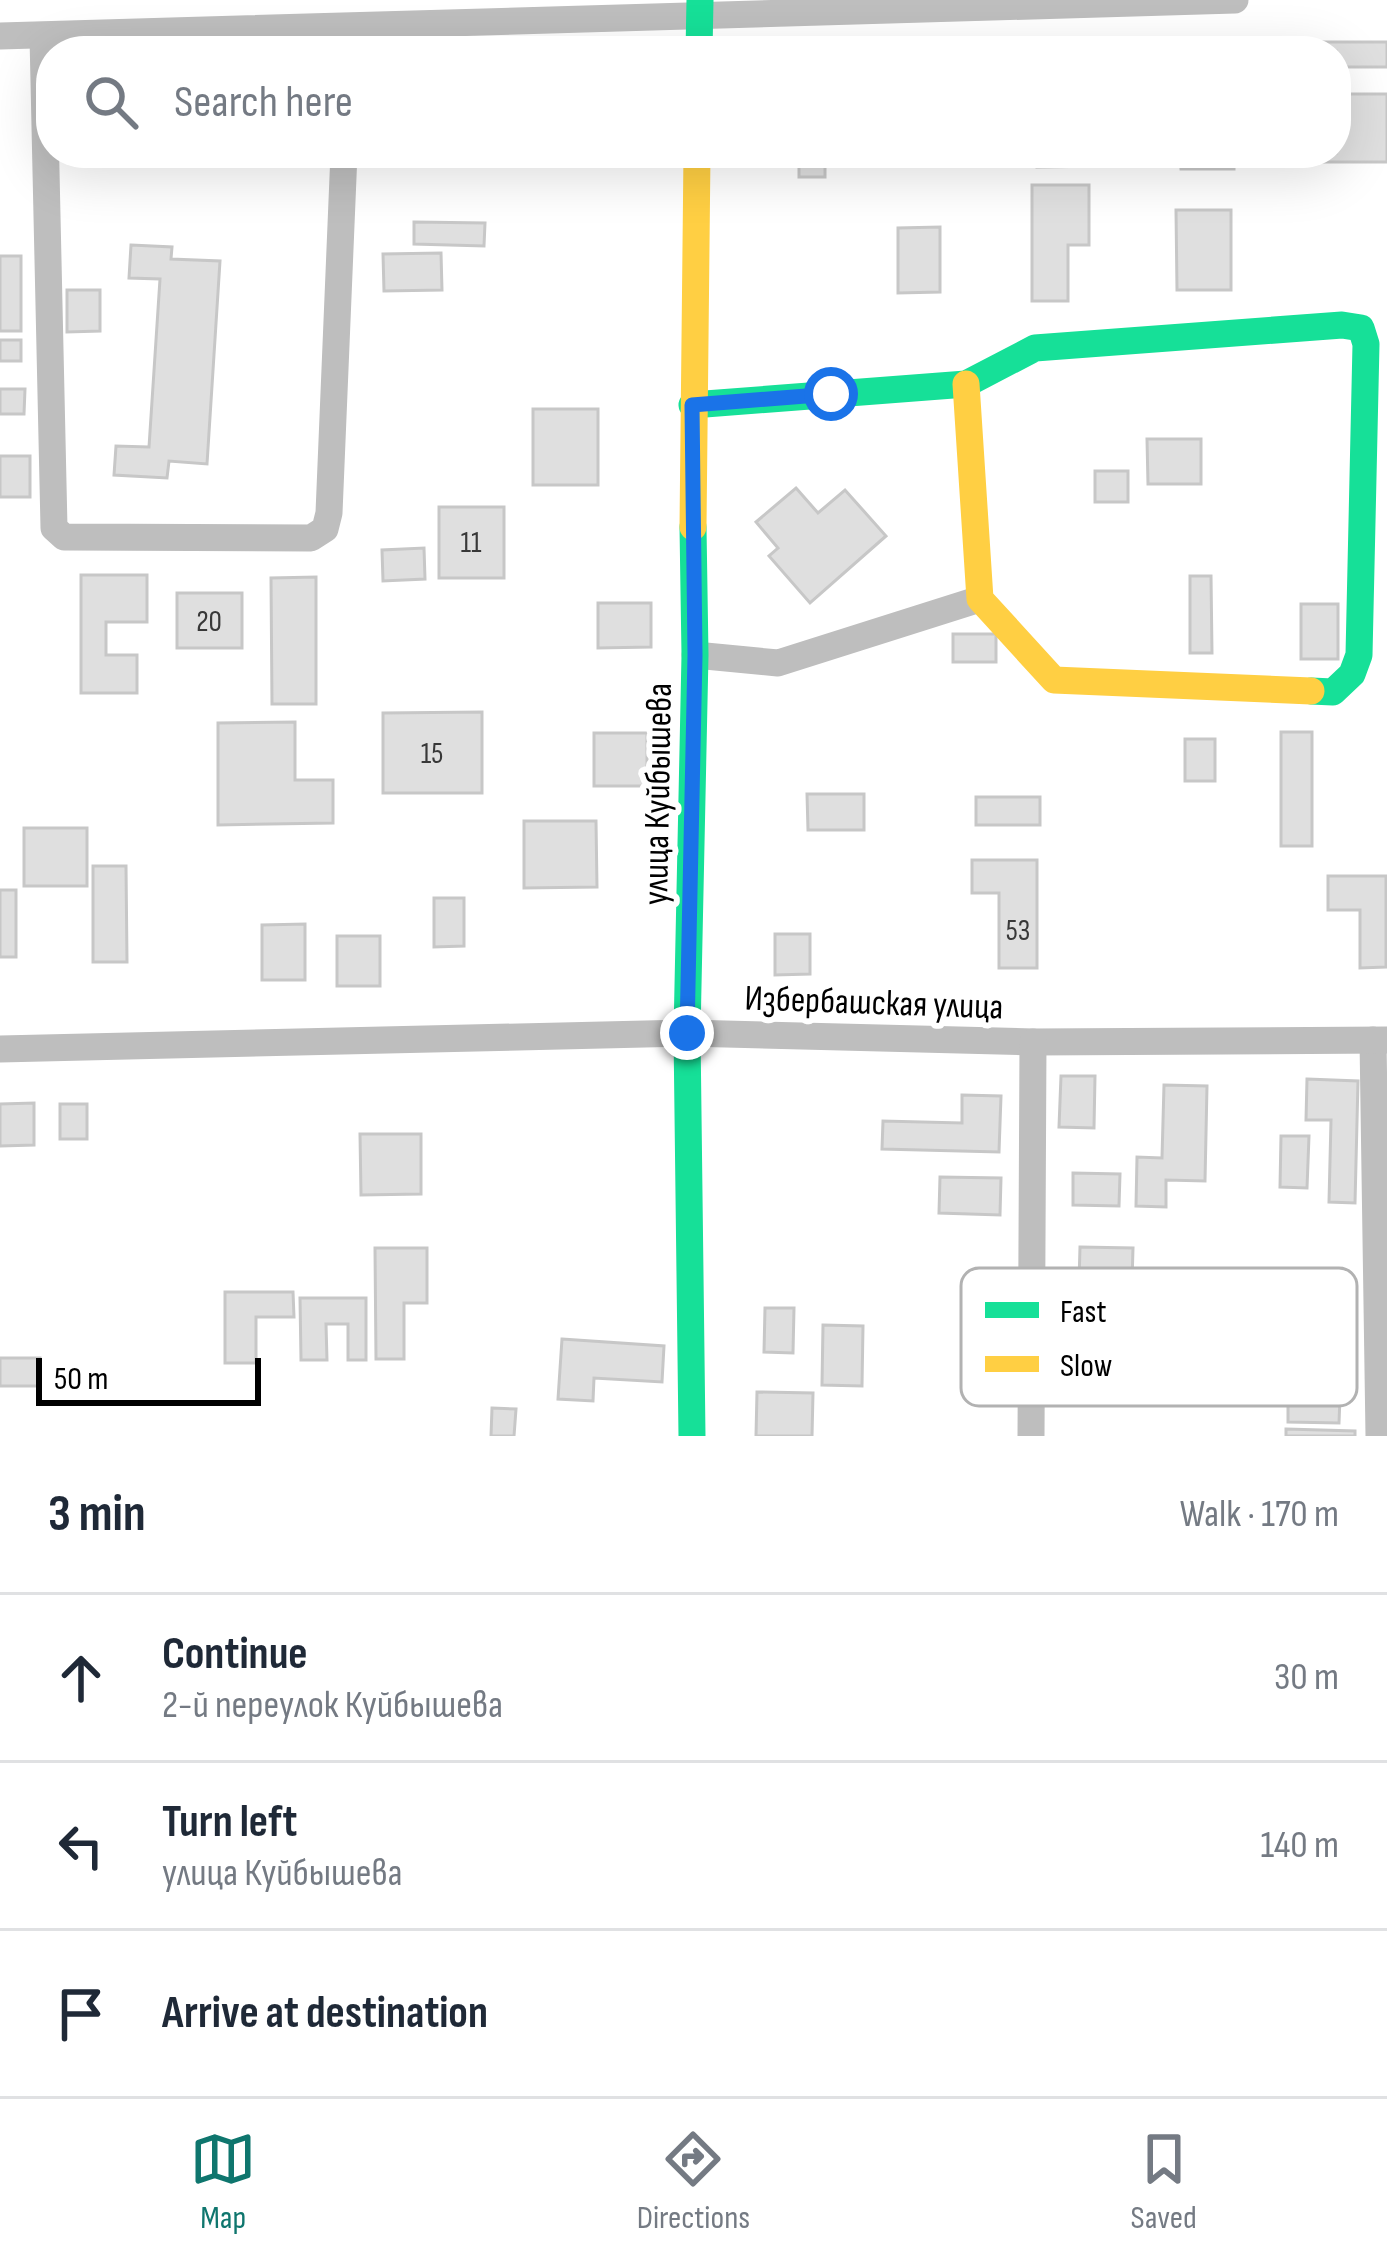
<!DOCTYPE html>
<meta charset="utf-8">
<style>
body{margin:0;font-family:"Sofia Sans Condensed",sans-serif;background:#f6f6f7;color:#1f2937}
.scale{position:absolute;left:36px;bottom:30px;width:225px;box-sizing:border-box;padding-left:12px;border:6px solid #000;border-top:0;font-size:33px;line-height:42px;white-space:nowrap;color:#000;-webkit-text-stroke:9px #fff;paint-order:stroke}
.stop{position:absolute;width:36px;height:36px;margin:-27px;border:9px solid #1a73e8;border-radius:50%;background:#fff}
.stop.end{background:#1a73e8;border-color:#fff;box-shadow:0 3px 12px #0008}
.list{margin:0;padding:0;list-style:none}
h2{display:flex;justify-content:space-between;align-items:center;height:156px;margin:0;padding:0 48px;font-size:51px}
h2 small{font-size:39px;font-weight:400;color:#747a83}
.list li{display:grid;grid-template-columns:78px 1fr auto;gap:36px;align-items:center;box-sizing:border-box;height:168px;padding:0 48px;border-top:3px solid #e0e1e3}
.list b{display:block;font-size:45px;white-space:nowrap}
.list p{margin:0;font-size:39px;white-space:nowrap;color:#747a83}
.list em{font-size:39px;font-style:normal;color:#747a83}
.icon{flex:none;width:66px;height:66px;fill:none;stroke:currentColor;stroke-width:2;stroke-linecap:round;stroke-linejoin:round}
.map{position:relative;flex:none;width:1387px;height:1436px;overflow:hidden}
.search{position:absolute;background:#fff;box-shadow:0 12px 48px #0002;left:36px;right:36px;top:36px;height:132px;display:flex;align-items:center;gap:30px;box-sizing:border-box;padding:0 42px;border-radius:48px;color:#747a83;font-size:45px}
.sheet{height:660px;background:#fff}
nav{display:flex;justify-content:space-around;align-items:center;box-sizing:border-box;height:168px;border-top:3px solid #e0e1e3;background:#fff;font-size:33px;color:#747a83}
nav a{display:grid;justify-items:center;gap:6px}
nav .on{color:#0f766e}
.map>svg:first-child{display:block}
</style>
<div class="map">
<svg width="1387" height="1436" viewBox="0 0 1387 1436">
<rect width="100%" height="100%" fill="#fff"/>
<!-- building -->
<g fill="#dfdfdf" stroke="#c7c7c7" stroke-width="3">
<polygon points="1314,42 1387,42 1387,67 1336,67 1336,51 1314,51"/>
<polygon points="1336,94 1387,94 1387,162 1315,162 1315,153 1336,153"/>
<polygon points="67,153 156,153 156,162 67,159"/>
<rect x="799" y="153" width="26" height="24"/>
<rect x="889" y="153" width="76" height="11"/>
<polygon points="969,153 1029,153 1030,164 969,164"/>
<polygon points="1037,153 1102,153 1102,166 1037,167"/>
<polygon points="1180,153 1234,153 1234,169 1181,169"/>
<polygon points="1032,185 1089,185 1089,245 1068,245 1068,301 1032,301"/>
<polygon points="1176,210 1231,210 1231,290 1177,290"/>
<polygon points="414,222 485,223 484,246 414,244"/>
<polygon points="940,227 940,292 898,293 898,228"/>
<polygon points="131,245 172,247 171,259 220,261 207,464 169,461 167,478 114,475 116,446 149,447 160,279 129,278"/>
<polygon points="441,253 442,290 384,291 383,254"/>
<rect x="0" y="256" width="21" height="75"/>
<polygon points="67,290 100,290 100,331 67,332"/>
<rect x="0" y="340" width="21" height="21"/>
<polygon points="0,389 25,389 24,414 0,414"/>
<rect x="533" y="409" width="65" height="76"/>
<polygon points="1147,439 1201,439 1201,484 1148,484"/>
<rect x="0" y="456" width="30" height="41"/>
<rect x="1095" y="471" width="33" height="31"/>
<polygon points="796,488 818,513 845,490 886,536 810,603 769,556 778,548 756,522"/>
<rect x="439" y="507" width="65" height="71"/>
<polygon points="424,548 425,579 383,581 382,550"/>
<polygon points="81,575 147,575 147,622 106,622 106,655 137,655 137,693 81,693"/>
<polygon points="1190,576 1211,576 1212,653 1190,653"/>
<polygon points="316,577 316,704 272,704 271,578"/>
<rect x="177" y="593" width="65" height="55"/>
<polygon points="598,603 651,603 651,647 598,648"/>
<rect x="1301" y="604" width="37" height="55"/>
<rect x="953" y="634" width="43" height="28"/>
<polygon points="482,712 482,793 383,793 383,713"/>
<polygon points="295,722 295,780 333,780 333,823 218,825 218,723"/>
<rect x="1281" y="732" width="31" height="114"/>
<rect x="594" y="733" width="53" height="53"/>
<rect x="1185" y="739" width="30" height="42"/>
<polygon points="807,794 864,794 864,830 808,830"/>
<rect x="976" y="797" width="64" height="28"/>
<polygon points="524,821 596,821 597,887 524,888"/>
<rect x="24" y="828" width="63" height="58"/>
<polygon points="972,860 1037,860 1037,968 999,968 999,893 972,893"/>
<polygon points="93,866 126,866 127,962 93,962"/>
<polygon points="1328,876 1386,876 1386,967 1360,968 1360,910 1328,910"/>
<rect x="0" y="890" width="16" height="67"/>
<polygon points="434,898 464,898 464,946 434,947"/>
<polygon points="305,924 305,980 262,980 262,925"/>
<polygon points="775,934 810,934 810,974 775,975"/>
<rect x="337" y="936" width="43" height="50"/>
<polygon points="1061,1076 1095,1076 1094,1128 1059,1127"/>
<polygon points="1307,1079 1358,1081 1355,1203 1329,1202 1331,1120 1306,1120"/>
<polygon points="1164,1085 1207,1086 1205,1181 1166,1180 1166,1207 1136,1206 1137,1157 1162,1158"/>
<polygon points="962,1095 1001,1096 999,1152 882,1149 883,1121 962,1123"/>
<polygon points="34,1103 34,1145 0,1146 0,1104"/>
<rect x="60" y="1104" width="27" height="35"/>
<polygon points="360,1134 421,1134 421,1194 361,1195"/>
<polygon points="1281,1136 1309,1136 1307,1188 1280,1187"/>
<polygon points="1073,1173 1120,1174 1119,1206 1073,1205"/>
<polygon points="940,1177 1001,1178 1000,1215 939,1213"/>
<polygon points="1080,1247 1133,1248 1132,1282 1079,1282"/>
<polygon points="375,1248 427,1248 427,1303 404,1303 404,1359 376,1359"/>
<polygon points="225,1292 293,1292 294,1317 256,1317 256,1363 225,1363"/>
<polygon points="300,1298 366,1298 366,1360 348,1360 348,1324 326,1324 327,1360 301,1360"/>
<polygon points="765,1308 794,1308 793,1353 764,1352"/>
<polygon points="823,1325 863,1326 862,1386 822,1385"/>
<polygon points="562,1339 664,1346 662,1382 594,1378 593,1401 558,1399"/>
<rect x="0" y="1358" width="40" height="28"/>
<polygon points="757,1392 813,1393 812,1436 756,1436"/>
<polygon points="1288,1396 1340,1397 1339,1423 1288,1422"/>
<polygon points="492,1408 516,1409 514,1436 491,1436"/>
<polygon points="1286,1429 1355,1431 1355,1436 1286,1436"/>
</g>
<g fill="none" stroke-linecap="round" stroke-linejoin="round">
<!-- street -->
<g stroke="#bebebe" stroke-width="27">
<polyline points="0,36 1235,0"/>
<polyline points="43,37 54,528 64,537 311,538 325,529 329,513 344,153"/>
<polyline points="695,655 778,663 980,599"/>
<polyline points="1373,1040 1379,1436"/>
<polyline points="0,1049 687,1033 1033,1042 1387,1040"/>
<polyline points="1031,1436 1033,1042"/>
</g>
<!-- fast -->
<g stroke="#16e098" stroke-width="27">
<polyline points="699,51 700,0"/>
<polyline points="692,405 966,384 1035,348 1342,325 1361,328 1366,344 1359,655 1352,674 1333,692 1311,691"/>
<polyline points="692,1436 687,1033 695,655 693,527"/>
</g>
<!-- slow -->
<g stroke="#ffcf43" stroke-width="27">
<polyline points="966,384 980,599 1054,680 1311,691"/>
<polyline points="693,527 697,153"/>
</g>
</g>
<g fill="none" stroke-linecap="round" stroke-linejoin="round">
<!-- route -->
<polyline stroke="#1a73e8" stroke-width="15" points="687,1033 695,655 692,405 831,394"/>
</g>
<g text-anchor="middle" stroke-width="12" stroke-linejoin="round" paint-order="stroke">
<!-- number labels -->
<g font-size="30" fill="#383838">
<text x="471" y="552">11</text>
<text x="209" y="631">20</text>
<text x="432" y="763">15</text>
<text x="1018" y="940">53</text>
</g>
<!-- street labels -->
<g font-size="36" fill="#000" stroke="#fff">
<text transform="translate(656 794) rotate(-89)" y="13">улица Куйбышева</text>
<text transform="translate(874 1001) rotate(2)" y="13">Избербашская улица</text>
</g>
</g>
<!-- legend -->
<rect x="961" y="1268" width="396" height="138" rx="18" fill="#fff" stroke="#b2b2b2" stroke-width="3"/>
<rect x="985" y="1302" width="54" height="16" fill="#16e098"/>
<rect x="985" y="1356" width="54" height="16" fill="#ffcf43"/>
<g font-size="33" fill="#000">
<text x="1060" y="1322">Fast</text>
<text x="1060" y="1376">Slow</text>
</g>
</svg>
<div class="scale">50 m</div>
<div class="stop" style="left:831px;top:394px"></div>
<div class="stop end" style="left:687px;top:1033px"></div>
<div class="search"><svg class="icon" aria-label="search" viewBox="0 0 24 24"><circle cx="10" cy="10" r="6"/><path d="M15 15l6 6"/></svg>Search here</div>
</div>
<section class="sheet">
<h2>3 min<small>Walk · 170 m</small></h2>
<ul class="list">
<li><svg class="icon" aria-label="ahead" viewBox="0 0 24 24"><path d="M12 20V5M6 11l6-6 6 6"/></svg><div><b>Continue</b><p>2-й переулок Куйбышева</p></div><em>30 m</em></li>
<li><svg class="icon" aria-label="left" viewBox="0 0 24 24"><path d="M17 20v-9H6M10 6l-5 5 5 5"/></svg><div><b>Turn left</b><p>улица Куйбышева</p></div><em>140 m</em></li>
<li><svg class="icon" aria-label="arrive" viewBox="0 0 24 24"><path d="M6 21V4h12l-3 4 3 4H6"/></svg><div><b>Arrive at destination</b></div></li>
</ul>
</section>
<nav>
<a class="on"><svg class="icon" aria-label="map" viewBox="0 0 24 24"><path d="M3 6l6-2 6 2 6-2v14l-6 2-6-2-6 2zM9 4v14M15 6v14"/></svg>Map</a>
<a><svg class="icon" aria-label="directions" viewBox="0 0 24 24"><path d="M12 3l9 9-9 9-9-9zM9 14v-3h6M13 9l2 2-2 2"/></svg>Directions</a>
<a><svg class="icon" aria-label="saved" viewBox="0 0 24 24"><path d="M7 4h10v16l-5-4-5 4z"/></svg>Saved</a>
</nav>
